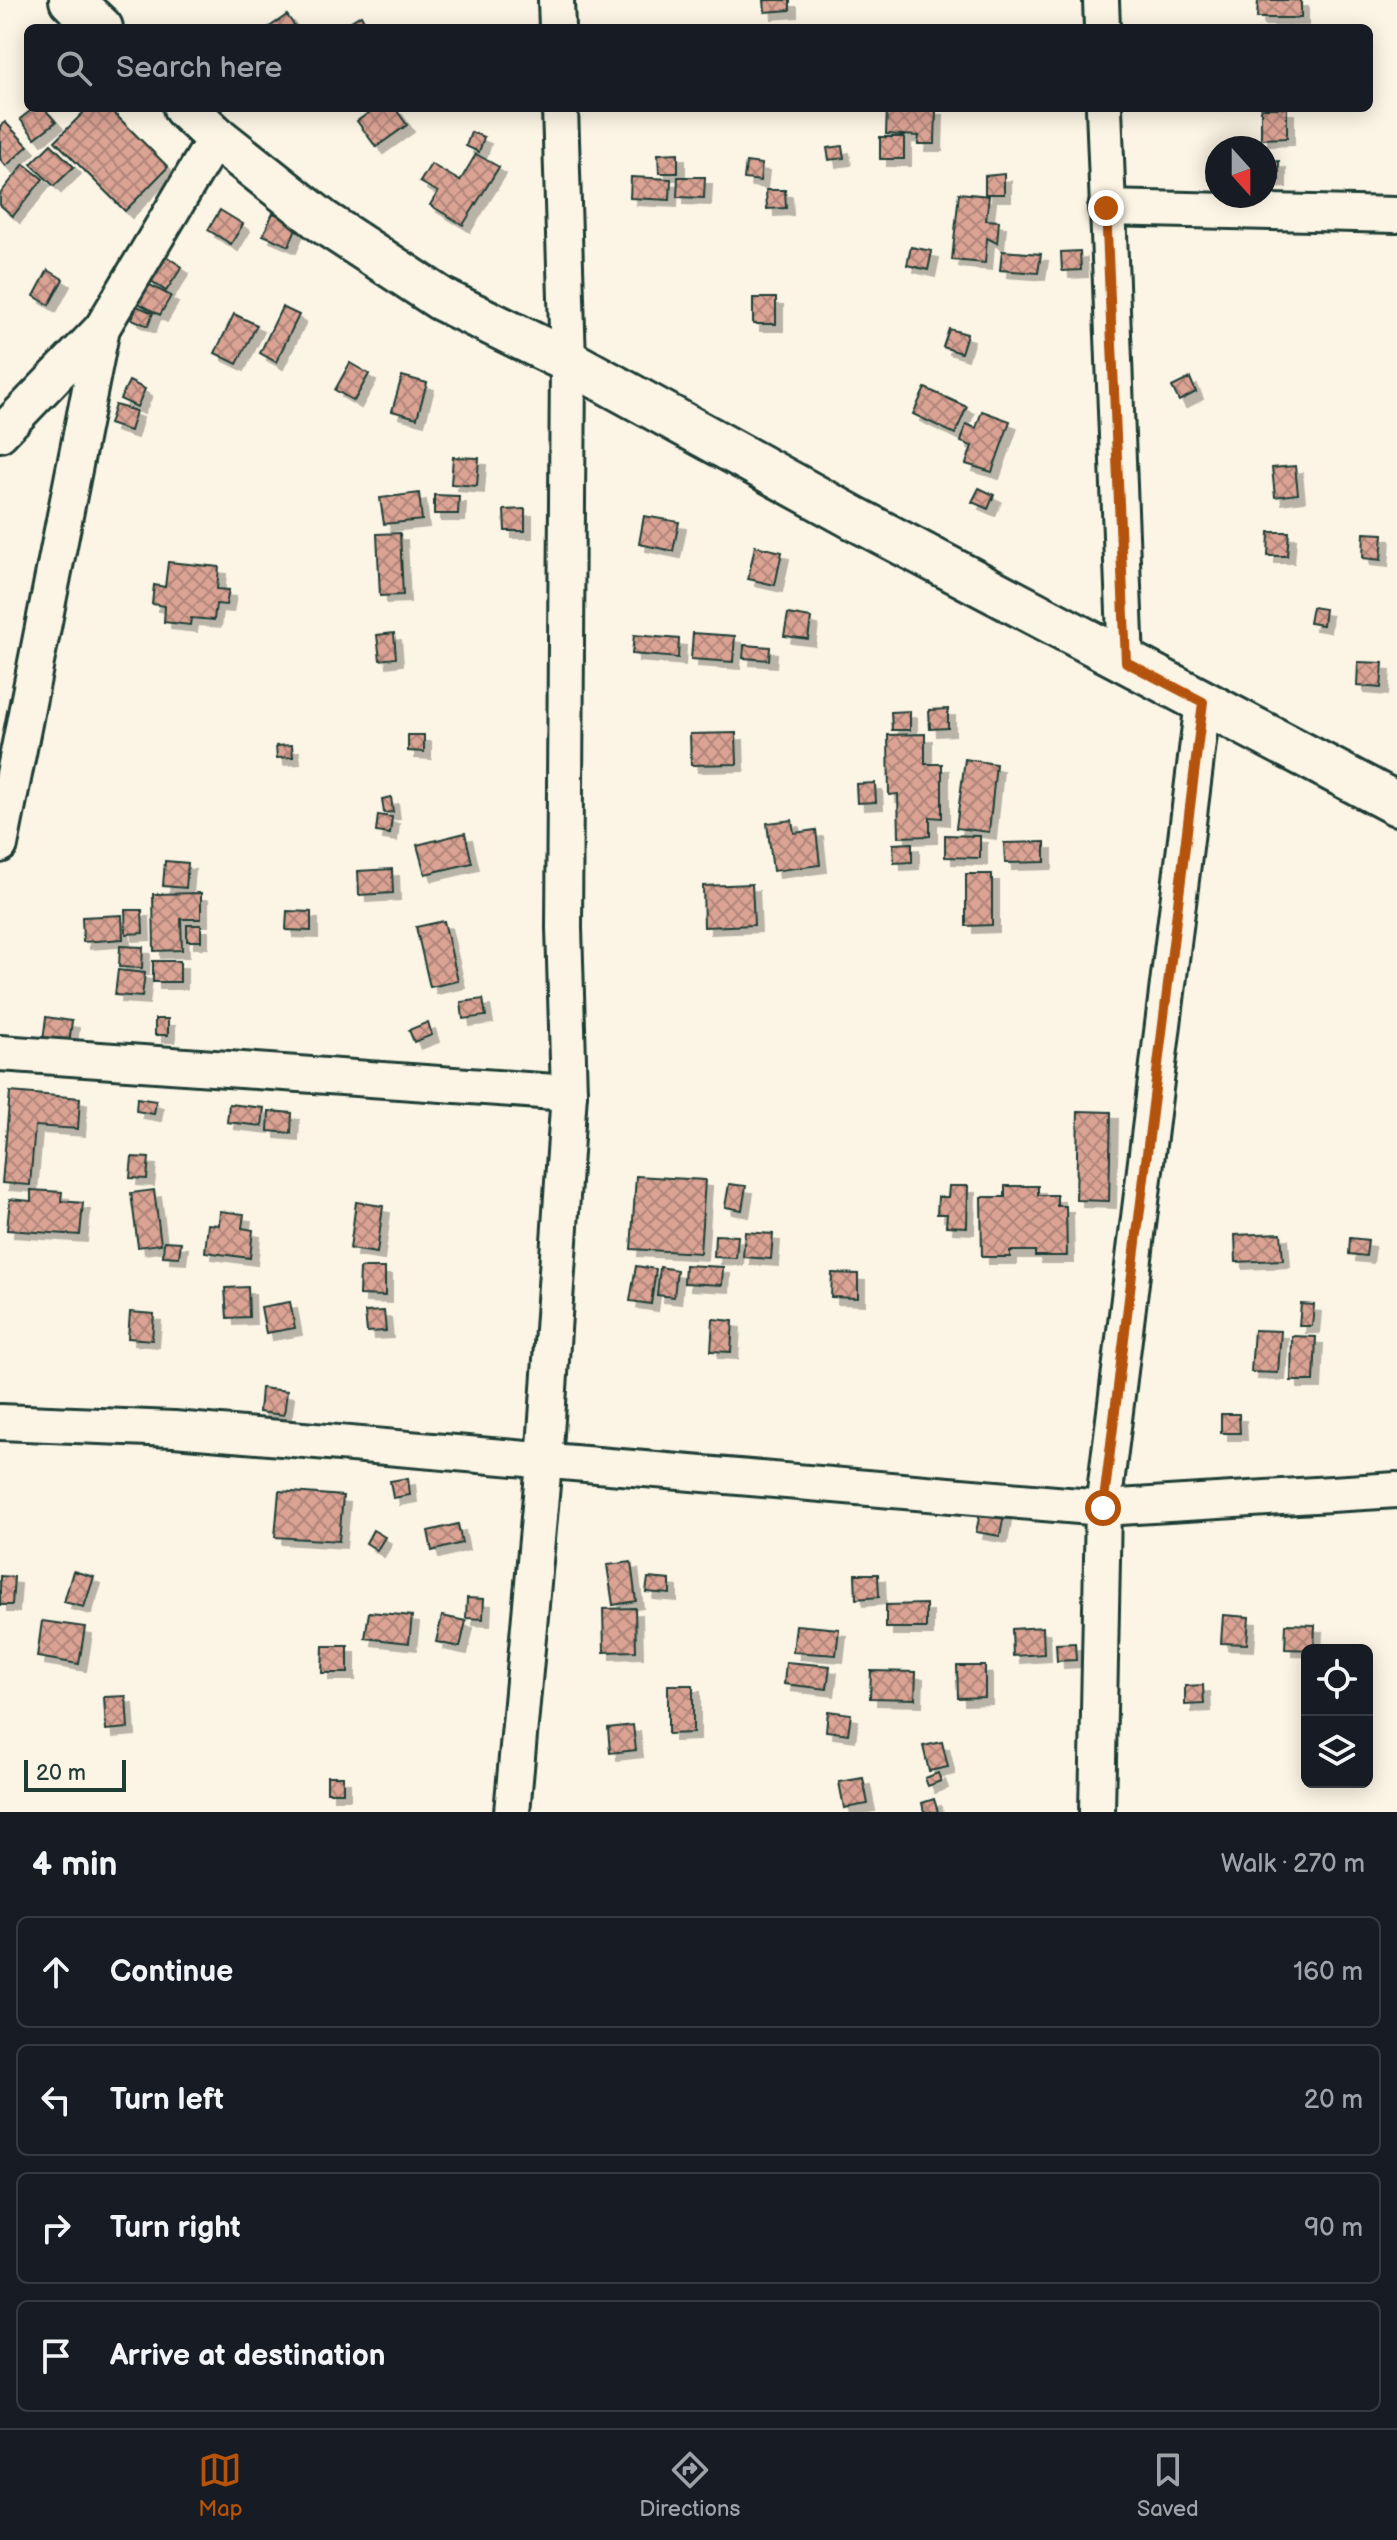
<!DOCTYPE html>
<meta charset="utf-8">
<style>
body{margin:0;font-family:"Balsamiq Sans",sans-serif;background:#242831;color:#f1f3f6}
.controls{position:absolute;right:24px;bottom:24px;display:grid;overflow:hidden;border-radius:12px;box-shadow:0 4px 20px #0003}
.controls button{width:72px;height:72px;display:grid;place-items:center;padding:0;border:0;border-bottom:2px solid #363941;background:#171b24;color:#f1f3f6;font:40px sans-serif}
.compass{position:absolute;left:1205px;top:136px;width:72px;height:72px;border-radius:50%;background:#171b24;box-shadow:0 4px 20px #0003;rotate:159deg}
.scale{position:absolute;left:24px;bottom:20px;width:102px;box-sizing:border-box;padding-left:8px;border:4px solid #1f3d34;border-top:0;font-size:22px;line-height:28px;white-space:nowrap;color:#1f3d34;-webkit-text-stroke:6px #fcf5e5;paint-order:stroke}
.stop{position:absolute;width:24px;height:24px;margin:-18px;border:6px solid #b45309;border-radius:50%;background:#fff}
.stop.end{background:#b45309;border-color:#fff;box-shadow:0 2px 8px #0008}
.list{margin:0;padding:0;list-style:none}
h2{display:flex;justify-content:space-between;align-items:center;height:104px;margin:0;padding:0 32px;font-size:34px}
h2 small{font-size:26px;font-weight:400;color:#9ea1a6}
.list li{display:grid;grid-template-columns:52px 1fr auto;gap:24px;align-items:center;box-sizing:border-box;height:112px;margin:0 16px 16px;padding:0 16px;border:2px solid #363941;border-radius:12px}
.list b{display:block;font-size:30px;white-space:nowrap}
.list em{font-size:26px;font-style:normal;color:#9ea1a6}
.icon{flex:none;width:44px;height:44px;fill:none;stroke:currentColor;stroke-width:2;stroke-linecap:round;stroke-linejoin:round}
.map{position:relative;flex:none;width:1397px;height:1812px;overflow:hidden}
.search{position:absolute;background:#171b24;box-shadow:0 4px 20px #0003;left:24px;right:24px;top:24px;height:88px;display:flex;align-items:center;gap:20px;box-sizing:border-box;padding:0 28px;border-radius:12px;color:#9ea1a6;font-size:30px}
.sheet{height:616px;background:#171b24}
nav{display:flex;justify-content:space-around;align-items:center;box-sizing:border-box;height:112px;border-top:2px solid #363941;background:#171b24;font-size:22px;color:#9ea1a6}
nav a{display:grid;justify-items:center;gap:4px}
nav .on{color:#b45309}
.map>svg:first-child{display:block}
</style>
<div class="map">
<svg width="1397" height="1812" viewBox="0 0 1397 1812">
<defs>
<pattern id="building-cross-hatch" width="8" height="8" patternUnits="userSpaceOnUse" patternTransform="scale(2)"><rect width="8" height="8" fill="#dba394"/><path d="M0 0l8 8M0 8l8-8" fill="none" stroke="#b1867a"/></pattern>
<filter id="shadow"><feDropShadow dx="7" dy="7" stdDeviation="0" flood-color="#0004"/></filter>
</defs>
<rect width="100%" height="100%" fill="#fcf5e5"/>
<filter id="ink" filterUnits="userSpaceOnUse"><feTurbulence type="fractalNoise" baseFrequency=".0125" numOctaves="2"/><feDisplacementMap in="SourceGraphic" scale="16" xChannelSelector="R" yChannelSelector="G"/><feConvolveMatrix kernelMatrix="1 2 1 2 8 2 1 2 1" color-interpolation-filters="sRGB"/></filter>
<g filter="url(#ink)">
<!-- building -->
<g fill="url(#building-cross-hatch)" stroke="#1f3d34" stroke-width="2" filter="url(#shadow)">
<polygon points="764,0 790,0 790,10 765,12"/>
<polygon points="1258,0 1301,0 1301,18 1257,18"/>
<polygon points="287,15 296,28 268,28"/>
<polygon points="361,15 368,28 340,28"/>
<polygon points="34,108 44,108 56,122 35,138 20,119"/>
<polygon points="88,108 109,108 168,167 125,211 55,141"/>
<polygon points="376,108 395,108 407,125 376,147 357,121"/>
<polygon points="887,108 936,108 935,144 918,144 919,136 886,134"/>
<polygon points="1261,108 1287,108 1287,138 1261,139"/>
<polygon points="5,122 28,146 6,166 0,159 0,126"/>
<polygon points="471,132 484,137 479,152 466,146"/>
<rect x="880" y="137" width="24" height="22"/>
<polygon points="51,144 74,167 54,186 31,164"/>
<polygon points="842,146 844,158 829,160 827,148"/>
<polygon points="678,153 678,173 659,173 658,154"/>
<polygon points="476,154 499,167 463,225 430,205 438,192 420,182 431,164 460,181"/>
<rect x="1209" y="158" width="8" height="22"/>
<polygon points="1279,161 1279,180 1265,181 1265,162"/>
<polygon points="746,162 762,164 760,181 744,179"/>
<polygon points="24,164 43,179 13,216 0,205 0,194"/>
<polygon points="1004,174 1004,194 985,194 985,176"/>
<polygon points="631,177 671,179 670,200 630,198"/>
<polygon points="678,177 705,177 704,198 677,197"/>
<polygon points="766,190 785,190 786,208 767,209"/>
<polygon points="959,193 989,196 986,220 999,221 997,243 987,238 985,263 952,260"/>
<polygon points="220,210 243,224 231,244 208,230"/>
<polygon points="273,213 298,223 289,246 263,235"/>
<polygon points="911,247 932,251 928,270 907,265"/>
<polygon points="1002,251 1041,254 1038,273 1000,270"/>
<polygon points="1080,251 1081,270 1062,271 1061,252"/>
<polygon points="163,254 182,267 166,291 148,279"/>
<polygon points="48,270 63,279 49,305 34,296"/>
<polygon points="148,284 171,296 160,315 138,303"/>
<rect x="753" y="298" width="23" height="26"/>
<polygon points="137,306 153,313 148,326 132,319"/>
<polygon points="282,307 299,315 276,362 260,353"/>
<polygon points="234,314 257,325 237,364 215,353"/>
<polygon points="949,329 967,334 961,353 943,347"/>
<polygon points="350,363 369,374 354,401 335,390"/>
<polygon points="402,376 427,383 417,418 392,411"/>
<polygon points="1190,378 1196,392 1179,401 1172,387"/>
<polygon points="129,381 145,389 137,407 120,399"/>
<polygon points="925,388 967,407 955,434 913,414"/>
<polygon points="115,405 136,411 130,431 109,424"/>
<polygon points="982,411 1010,421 992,472 966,464 972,446 961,442 966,424 976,428"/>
<polygon points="453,457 479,458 477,486 451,484"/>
<polygon points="1295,466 1298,494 1275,497 1272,468"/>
<polygon points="979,488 994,495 988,509 972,502"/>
<polygon points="419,493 422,520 384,524 380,498"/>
<polygon points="434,495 459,496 458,514 434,514"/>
<polygon points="525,509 525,531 505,531 504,510"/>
<polygon points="644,516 679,522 673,551 639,544"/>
<polygon points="1269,532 1289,532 1287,556 1268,556"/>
<polygon points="400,533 403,595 380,596 377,534"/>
<polygon points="1364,533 1383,534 1381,560 1363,558"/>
<polygon points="755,546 782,552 775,585 748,579"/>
<polygon points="168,562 219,567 217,589 229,590 226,605 216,604 214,620 191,618 190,625 164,622 165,606 152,604 154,585 165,587"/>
<polygon points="1312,607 1325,609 1323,625 1309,623"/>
<polygon points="788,614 811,618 808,639 784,636"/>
<polygon points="394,633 396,658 380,660 377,635"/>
<polygon points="693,633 735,636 733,662 691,659"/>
<polygon points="634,635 679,639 678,658 632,654"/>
<polygon points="744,645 770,647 769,660 743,658"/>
<polygon points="1358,662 1383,663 1381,688 1357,686"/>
<polygon points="948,709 948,728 930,729 929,710"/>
<polygon points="910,711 910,730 892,730 891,712"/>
<polygon points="736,733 737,764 691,765 690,734"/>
<polygon points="925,734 925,764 942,764 942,818 930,817 930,836 899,837 898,794 889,795 888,735"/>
<polygon points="408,735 424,735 424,752 408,751"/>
<polygon points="292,745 293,757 277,758 276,746"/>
<polygon points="965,759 996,764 989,832 956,828"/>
<polygon points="875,783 876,802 857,803 856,784"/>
<polygon points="391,797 393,812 384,813 382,799"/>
<polygon points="378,815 392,817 390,834 376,832"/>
<polygon points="792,820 794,833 816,830 820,865 773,871 767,823"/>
<polygon points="465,833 472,863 425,874 417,845"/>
<polygon points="945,835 980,836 980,858 945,857"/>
<polygon points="1045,842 1045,862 1005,863 1004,843"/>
<polygon points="912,843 912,862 894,863 893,844"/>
<polygon points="165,861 188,863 186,888 163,886"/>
<polygon points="392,869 393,893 359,895 358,871"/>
<polygon points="966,874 992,874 992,925 966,926"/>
<polygon points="752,884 754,925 704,927 703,886"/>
<polygon points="201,893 201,919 181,919 182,950 154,951 153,894"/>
<polygon points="125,910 142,910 143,933 126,934"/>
<polygon points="287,911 311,912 311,931 286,930"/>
<polygon points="122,915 123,939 83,942 82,917"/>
<polygon points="444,921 458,981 430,987 416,927"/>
<rect x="187" y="925" width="14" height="16"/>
<polygon points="120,946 143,947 142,968 119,967"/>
<rect x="153" y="961" width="27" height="21"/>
<polygon points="118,970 145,973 142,997 115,995"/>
<polygon points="483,999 486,1016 463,1019 461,1002"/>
<polygon points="46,1017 72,1021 69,1044 43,1041"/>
<rect x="155" y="1019" width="13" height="16"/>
<polygon points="428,1022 432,1035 414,1042 409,1030"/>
<polygon points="10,1092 80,1098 78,1129 35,1126 30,1185 2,1183"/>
<polygon points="137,1098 156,1101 154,1114 136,1111"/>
<polygon points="229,1104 264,1108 262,1126 227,1122"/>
<polygon points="269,1111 292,1113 291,1133 268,1131"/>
<polygon points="1078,1111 1111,1112 1109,1201 1076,1200"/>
<polygon points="132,1157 149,1158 147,1179 130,1178"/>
<polygon points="636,1176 705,1180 700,1253 631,1249"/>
<polygon points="729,1184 746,1186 742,1210 725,1207"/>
<polygon points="949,1186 968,1186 967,1227 946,1226 947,1214 937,1214 938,1197 948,1197"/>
<polygon points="1005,1186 1038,1186 1038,1195 1057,1195 1057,1206 1066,1206 1067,1256 1035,1256 1035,1251 1010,1251 1010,1257 982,1257 981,1197 1005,1197"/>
<polygon points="31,1190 62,1192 61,1201 83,1203 80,1235 7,1230 10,1199 31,1201"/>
<polygon points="154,1190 161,1244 138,1247 131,1193"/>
<polygon points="356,1202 383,1206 377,1253 350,1249"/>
<polygon points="220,1211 244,1214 242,1228 253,1230 250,1258 205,1252 208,1224 219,1225"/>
<polygon points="745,1232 773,1234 771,1259 743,1257"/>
<polygon points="1281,1233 1283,1260 1236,1262 1235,1235"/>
<polygon points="715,1235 738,1236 736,1258 714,1257"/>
<polygon points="1350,1238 1368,1240 1366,1256 1349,1254"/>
<polygon points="164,1241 181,1242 179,1257 163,1256"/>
<polygon points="685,1265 723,1267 722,1285 684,1283"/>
<polygon points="636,1266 656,1269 651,1304 630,1301"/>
<polygon points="660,1267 677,1270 674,1297 657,1295"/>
<polygon points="360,1268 385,1268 385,1296 359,1295"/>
<polygon points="832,1273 858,1274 858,1298 831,1297"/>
<polygon points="248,1287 249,1317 227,1318 225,1288"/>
<polygon points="290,1302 295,1328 266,1333 261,1307"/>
<polygon points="1301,1304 1314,1305 1312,1326 1299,1326"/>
<polygon points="384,1311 386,1331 367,1332 365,1312"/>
<polygon points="130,1312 154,1314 152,1340 128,1338"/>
<polygon points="713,1319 733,1321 731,1352 711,1351"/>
<polygon points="1254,1330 1281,1331 1278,1373 1251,1372"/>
<polygon points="1292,1336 1316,1337 1314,1381 1291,1381"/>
<polygon points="261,1388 287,1391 284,1415 259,1412"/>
<polygon points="1221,1414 1239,1414 1240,1433 1221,1433"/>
<polygon points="408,1478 410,1495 393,1498 390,1481"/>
<polygon points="279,1491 343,1496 339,1541 275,1537"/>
<polygon points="981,1509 1004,1514 1000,1536 976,1532"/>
<polygon points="458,1524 462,1543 432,1551 428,1531"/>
<polygon points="373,1530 385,1537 377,1550 366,1543"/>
<polygon points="631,1562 636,1601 613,1605 607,1565"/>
<polygon points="73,1571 94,1577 84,1607 64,1602"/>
<polygon points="855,1574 878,1574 879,1597 856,1599"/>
<polygon points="0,1576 14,1577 12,1605 0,1605"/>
<polygon points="648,1578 670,1580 670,1594 646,1592"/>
<polygon points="467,1598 484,1599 483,1619 466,1618"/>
<polygon points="926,1604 926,1628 886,1628 886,1605"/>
<polygon points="635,1608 636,1651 604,1652 603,1609"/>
<polygon points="369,1612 412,1616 409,1643 365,1638"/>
<polygon points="1223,1615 1249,1617 1247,1644 1221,1643"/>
<polygon points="442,1616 466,1621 460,1647 436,1642"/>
<polygon points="42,1621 85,1627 79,1664 37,1657"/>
<polygon points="1286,1624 1315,1625 1314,1650 1285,1649"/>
<polygon points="796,1625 839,1629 836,1655 793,1652"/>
<polygon points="1043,1627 1044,1654 1013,1656 1012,1629"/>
<polygon points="1075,1643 1076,1660 1057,1661 1056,1644"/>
<polygon points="323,1646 348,1646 348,1673 322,1673"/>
<polygon points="786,1662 830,1666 827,1689 784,1684"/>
<polygon points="957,1666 985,1666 985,1697 958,1698"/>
<polygon points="871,1671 916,1672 915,1699 870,1698"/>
<polygon points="668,1685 693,1685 693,1733 668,1734"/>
<polygon points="1203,1685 1204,1704 1185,1705 1185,1686"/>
<polygon points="126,1696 128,1728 106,1730 104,1697"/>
<polygon points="828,1711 851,1714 848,1734 826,1731"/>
<polygon points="633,1725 636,1750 610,1753 608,1728"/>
<polygon points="942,1742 948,1767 929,1771 923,1746"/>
<polygon points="938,1773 941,1781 928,1786 925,1778"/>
<rect x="327" y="1776" width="16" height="16"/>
<polygon points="863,1778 868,1804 844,1808 839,1782"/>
<polygon points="934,1799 938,1812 924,1812 922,1803"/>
</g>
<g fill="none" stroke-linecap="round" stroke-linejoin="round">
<!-- minor casing -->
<g stroke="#1f3d34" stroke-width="40">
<g id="minor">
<polyline points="556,0 557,28"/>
<polyline points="1101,0 1102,28"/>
<polyline points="1104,108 1126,662"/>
<polyline points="1106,208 1397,215"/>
<polyline points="0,434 102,328"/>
<polyline points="0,845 102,328 216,137"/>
<polyline points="0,1053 569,1093"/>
<polyline points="0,1422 174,1429 1103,1508 1397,1490"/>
<polyline points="512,1812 544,1463 569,1093 564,928 568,361 560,108"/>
<polyline points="1097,1812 1103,1508 1203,702"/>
</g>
</g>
<!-- tertiary casing -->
<g stroke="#1f3d34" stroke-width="48">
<g id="tertiary">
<polyline points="71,0 101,28"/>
<polyline points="185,108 216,137 322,221 441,299 568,361 854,518 1397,804"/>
</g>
</g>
<!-- minor -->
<use href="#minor" stroke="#fcf5e5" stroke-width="34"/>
<!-- tertiary -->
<use href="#tertiary" stroke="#fcf5e5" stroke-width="42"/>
</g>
</g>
<g fill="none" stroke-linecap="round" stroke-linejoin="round" filter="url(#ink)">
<!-- route -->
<polyline stroke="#b45309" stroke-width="10" points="1103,1508 1203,702 1126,662 1106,208"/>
</g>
</svg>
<div class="controls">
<button><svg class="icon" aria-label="locate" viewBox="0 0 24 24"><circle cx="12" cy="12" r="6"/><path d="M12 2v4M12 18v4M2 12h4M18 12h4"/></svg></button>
<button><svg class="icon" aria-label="layers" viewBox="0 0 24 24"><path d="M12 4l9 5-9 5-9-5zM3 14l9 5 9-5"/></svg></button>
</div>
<svg class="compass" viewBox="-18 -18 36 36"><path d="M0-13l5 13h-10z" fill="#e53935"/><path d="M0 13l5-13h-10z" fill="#9ea1a6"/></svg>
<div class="scale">20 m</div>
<div class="stop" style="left:1103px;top:1508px"></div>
<div class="stop end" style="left:1106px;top:208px"></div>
<div class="search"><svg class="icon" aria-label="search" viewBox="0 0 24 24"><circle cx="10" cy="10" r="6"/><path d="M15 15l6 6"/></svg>Search here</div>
</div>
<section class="sheet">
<h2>4 min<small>Walk · 270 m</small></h2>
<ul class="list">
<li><svg class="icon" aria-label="ahead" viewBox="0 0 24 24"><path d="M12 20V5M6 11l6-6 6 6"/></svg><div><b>Continue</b></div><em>160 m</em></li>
<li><svg class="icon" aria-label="left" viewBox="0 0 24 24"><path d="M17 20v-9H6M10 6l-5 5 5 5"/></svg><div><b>Turn left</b></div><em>20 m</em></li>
<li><svg class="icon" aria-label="right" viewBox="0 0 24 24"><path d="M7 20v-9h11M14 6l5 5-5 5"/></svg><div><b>Turn right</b></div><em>90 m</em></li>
<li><svg class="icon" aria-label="arrive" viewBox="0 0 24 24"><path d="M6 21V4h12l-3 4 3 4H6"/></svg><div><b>Arrive at destination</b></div></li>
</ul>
</section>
<nav>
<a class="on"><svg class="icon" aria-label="map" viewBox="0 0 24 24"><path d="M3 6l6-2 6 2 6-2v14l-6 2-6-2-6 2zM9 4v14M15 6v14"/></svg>Map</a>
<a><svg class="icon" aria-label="directions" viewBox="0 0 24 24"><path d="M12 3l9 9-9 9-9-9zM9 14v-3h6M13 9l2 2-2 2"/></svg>Directions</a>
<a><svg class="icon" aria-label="saved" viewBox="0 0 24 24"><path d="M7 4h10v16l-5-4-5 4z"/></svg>Saved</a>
</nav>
